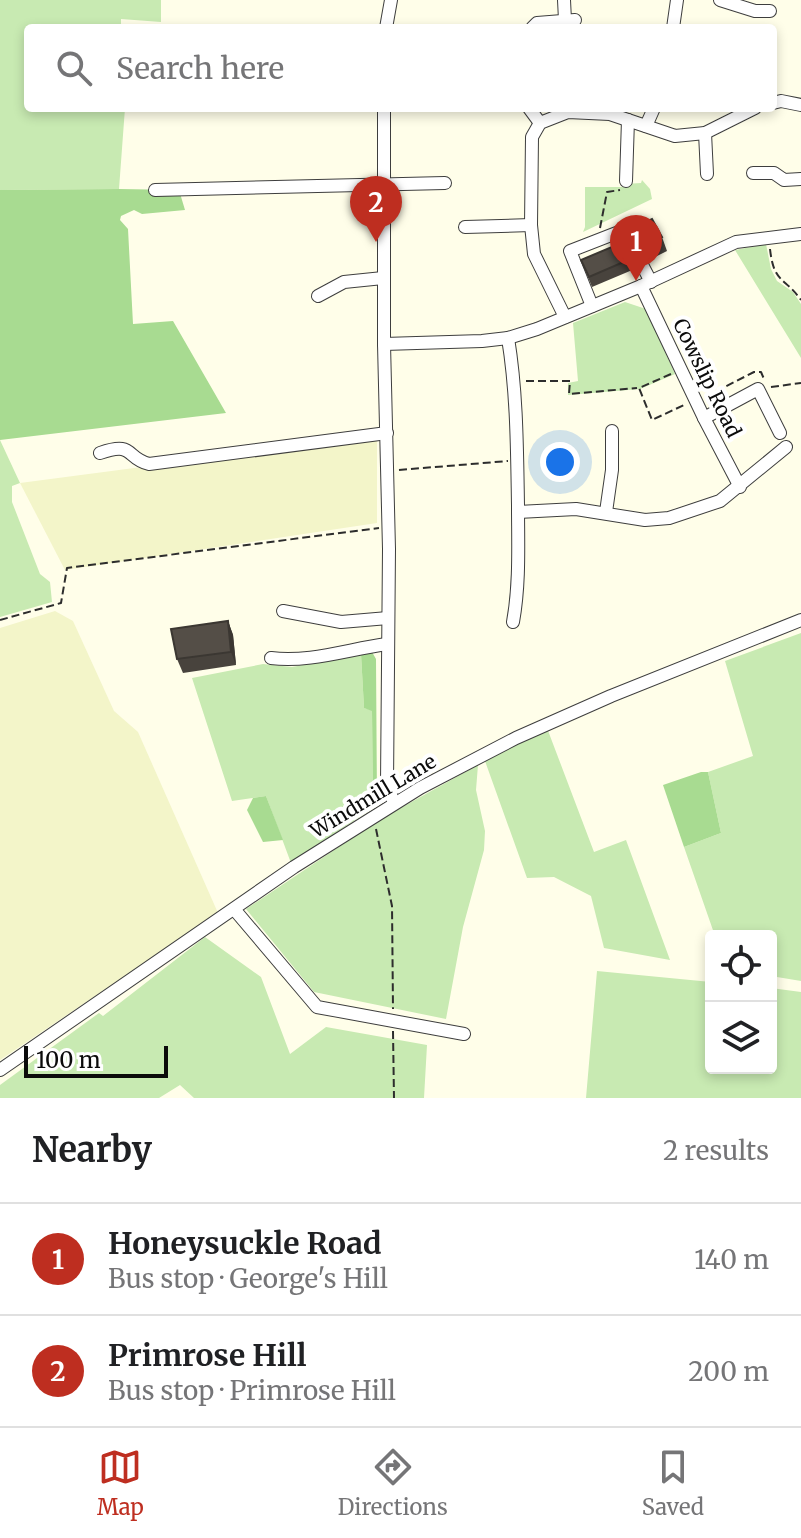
<!DOCTYPE html>
<meta charset="utf-8">
<style>
body{margin:0;font-family:Merriweather,serif;background:#f6f6f6;color:#202124}
.controls{position:absolute;right:24px;bottom:24px;display:grid;overflow:hidden;border-radius:8px;box-shadow:0 4px 12px #0003}
.controls button{width:72px;height:72px;display:grid;place-items:center;padding:0;border:0;border-bottom:2px solid #e0e0e0;background:#fff;color:#202124;font:40px sans-serif}
.scale{position:absolute;left:24px;bottom:20px;width:144px;box-sizing:border-box;padding-left:8px;border:4px solid #0b0b0b;border-top:0;font-size:22px;line-height:28px;white-space:nowrap;color:#0b0b0b;-webkit-text-stroke:6px #fff;paint-order:stroke}
.you{position:absolute;left:560px;top:462px;width:28px;height:28px;margin:-20px;border:6px solid #fff;border-radius:50%;background:#1a73e8;box-shadow:0 0 0 12px #1a73e833}
.badge{display:grid;place-items:center;width:52px;height:52px;border-radius:50%;background:#be2e20;color:#fff;font-size:26px;font-weight:700}
.pin{position:absolute;translate:-50% -66px;filter:drop-shadow(0 2px 4px #0008)}
.pin::after{content:'';position:absolute;top:42px;width:28px;height:24px;background:inherit;clip-path:polygon(0 0,100% 0,50% 100%)}
.list{margin:0;padding:0;list-style:none}
h2{display:flex;justify-content:space-between;align-items:center;height:104px;margin:0;padding:0 32px;font-size:34px}
h2 small{font-size:26px;font-weight:400;color:#757577}
.list li{display:grid;grid-template-columns:52px 1fr auto;gap:24px;align-items:center;box-sizing:border-box;height:112px;padding:0 32px;border-top:2px solid #e0e0e0}
.list b{display:block;font-size:30px;white-space:nowrap}
.list p{margin:0;font-size:26px;white-space:nowrap;color:#757577}
.list em{font-size:26px;font-style:normal;color:#757577}
.icon{flex:none;width:44px;height:44px;fill:none;stroke:currentColor;stroke-width:2;stroke-linecap:round;stroke-linejoin:round}
.map{position:relative;flex:none;width:801px;height:1098px;overflow:hidden}
.search{position:absolute;background:#fff;box-shadow:0 4px 12px #0003;left:24px;right:24px;top:24px;height:88px;display:flex;align-items:center;gap:20px;box-sizing:border-box;padding:0 28px;border-radius:8px;color:#757577;font-size:30px}
.sheet{height:328px;background:#fff}
nav{display:flex;justify-content:space-around;align-items:center;box-sizing:border-box;height:112px;border-top:2px solid #e0e0e0;background:#fff;font-size:22px;color:#757577}
nav a{display:grid;justify-items:center;gap:4px}
nav .on{color:#be2e20}
.map>svg:first-child{display:block}
</style>
<div class="map">
<svg width="801" height="1098" viewBox="0 0 801 1098">
<rect width="100%" height="100%" fill="#fffee9"/>
<!-- farmland -->
<g fill="#f3f5c9">
<polygon points="377,436 377,523 65,570 20,483"/>
<polygon points="55,611 73,621 114,711 138,732 218,913 0,1060 0,628"/>
</g>
<!-- green -->
<g fill="#c8eab2">
<polygon points="0,0 161,0 161,22 121,19 121,28 28,28 28,108 125,108 119,189 0,190"/>
<polygon points="642,180 650,189 652,199 583,232 585,227 585,187 623,187 624,184 641,183"/>
<polygon points="766,244 771,269 777,281 793,292 801,304 801,358 735,250"/>
<polygon points="625,302 646,309 675,374 640,389 568,395 568,383 578,381 573,323"/>
<polygon points="0,440 20,483 12,486 12,502 40,574 50,582 52,602 0,617"/>
<polygon points="801,633 801,981 771,976 771,936 715,936 684,847 721,833 708,772 753,756 725,661"/>
<polygon points="361,654 364,708 372,710 373,808 291,863 266,796 232,801 192,678 263,664 292,667"/>
<polygon points="547,728 594,852 626,840 670,960 604,948 591,896 554,877 527,878 485,761"/>
<polygon points="478,765 476,790 485,831 484,850 463,927 446,1019 314,992 246,909 379,820"/>
<polygon points="205,937 261,977 290,1054 326,1027 427,1045 424,1098 194,1098 180,1085 159,1098 0,1098 0,1085 99,1013 103,1016"/>
<polygon points="597,971 711,982 711,1068 771,1068 771,988 801,992 801,1098 586,1098"/>
</g>
<!-- forest -->
<g fill="#a8db91">
<polygon points="119,189 179,190 185,210 142,214 134,210 121,216 120,220 128,229 133,324 173,321 226,413 0,440 0,190"/>
<polygon points="372,652 376,659 377,803 373,808 372,711 364,708 361,654"/>
<polygon points="701,772 708,772 721,833 684,847 663,785"/>
<polygon points="266,796 283,840 263,842 247,810 253,798"/>
</g>
<g fill="none" stroke-linecap="round" stroke-linejoin="round">
<!-- minor casing -->
<g stroke="#3e3e3e" stroke-width="14">
<g id="minor">
<polyline points="564,0 565,20"/>
<polyline points="720,0 755,11 770,11"/>
<polyline points="386,28 391,0"/>
<polyline points="532,28 537,23 575,20"/>
<polyline points="673,28 677,0"/>
<polyline points="773,103 781,101 801,105"/>
<polyline points="384,108 384,344 389,549 387,784 394,803"/>
<polyline points="529,108 540,123"/>
<polyline points="646,126 654,108"/>
<polyline points="705,133 707,174"/>
<polyline points="753,173 774,173 784,180 801,179"/>
<polyline points="626,181 628,120"/>
<polyline points="155,190 445,183"/>
<polyline points="465,227 531,225"/>
<polyline points="641,286 704,418 740,487"/>
<polyline points="318,296 344,282 383,278"/>
<polyline points="592,306 570,251 624,230 651,282"/>
<polyline points="565,317 534,254 531,225 532,137 540,123 568,112 610,114 675,136 705,133 755,108"/>
<path d="M508 338C517 393 517 449 518 505 518 544 520 583 513 622"/>
<polyline points="384,344 482,341 508,338 537,329 641,286 736,242 801,234"/>
<polyline points="704,418 758,389 780,433"/>
<path d="M100 453C135 441 125 458 149 464L387 433"/>
<polyline points="518,512 576,509 645,520 669,518 720,501 786,447"/>
<polyline points="606,512 612,470 612,431"/>
<polyline points="283,611 341,622 388,618"/>
<path d="M271 658C309 663 349 649 387 644"/>
<polyline points="234,909 317,1007 464,1034"/>
<polyline points="0,1070 294,867 420,788 516,738 611,696 801,620"/>
</g>
</g>
<!-- path -->
<g stroke="#2d2d2d" stroke-width="2" stroke-dasharray="8 4" stroke-linecap="butt">
<polyline points="600,228 607,192 620,190"/>
<path d="M770 249C774 284 784 276 801 300"/>
<polyline points="671,374 639,388 652,420 684,405"/>
<polyline points="526,381 570,381 569,394 637,388"/>
<polyline points="771,387 801,383"/>
<polyline points="705,397 754,372 761,372 764,379"/>
<polyline points="399,470 508,461"/>
<polyline points="0,620 61,603 67,568 379,528"/>
<polyline points="376,829 392,906 393,1009"/>
<polyline points="393,1031 394,1098"/>
</g>
<!-- minor -->
<use href="#minor" stroke="#fff" stroke-width="12"/>
</g>
<!-- wall -->
<g fill="#48433d">
<polygon points="636,227 662,237 667,251 651,259 641,241"/>
<polygon points="626,241 637,268 592,287 581,260"/>
<polygon points="228,621 233,635 236,665 183,673 177,659"/>
</g>
<!-- shaded-wall -->
<polygon fill="#3b3732" points="228,621 233,635 236,665 231,652"/>
<!-- building -->
<g fill="#544e47" stroke="#3b3732" stroke-width="2">
<polygon points="652,219 662,237 646,245 636,227"/>
<polygon points="626,241 633,258 589,277 581,260"/>
<polygon points="228,621 231,652 177,659 171,629"/>
</g>
<g text-anchor="middle" stroke-width="8" stroke-linejoin="round" paint-order="stroke">
<!-- street labels -->
<g font-size="20" fill="#0b0b0b" stroke="#fff">
<text transform="translate(707 378) rotate(64)" y="7">Cowslip Road</text>
<text transform="translate(373 796) rotate(-31)" y="7">Windmill Lane</text>
</g>
</g>
</svg>
<div class="controls">
<button><svg class="icon" aria-label="locate" viewBox="0 0 24 24"><circle cx="12" cy="12" r="6"/><path d="M12 2v4M12 18v4M2 12h4M18 12h4"/></svg></button>
<button><svg class="icon" aria-label="layers" viewBox="0 0 24 24"><path d="M12 4l9 5-9 5-9-5zM3 14l9 5 9-5"/></svg></button>
</div>
<div class="scale">100 m</div>
<div class="you"></div>
<div class="pin badge" style="left:636px;top:281px">1</div>
<div class="pin badge" style="left:376px;top:242px">2</div>
<div class="search"><svg class="icon" aria-label="search" viewBox="0 0 24 24"><circle cx="10" cy="10" r="6"/><path d="M15 15l6 6"/></svg>Search here</div>
</div>
<section class="sheet">
<h2>Nearby<small>2 results</small></h2>
<ul class="list">
<li><span class="badge">1</span><div><b>Honeysuckle Road</b><p>Bus stop · George's Hill</p></div><em>140 m</em></li>
<li><span class="badge">2</span><div><b>Primrose Hill</b><p>Bus stop · Primrose Hill</p></div><em>200 m</em></li>
</ul>
</section>
<nav>
<a class="on"><svg class="icon" aria-label="map" viewBox="0 0 24 24"><path d="M3 6l6-2 6 2 6-2v14l-6 2-6-2-6 2zM9 4v14M15 6v14"/></svg>Map</a>
<a><svg class="icon" aria-label="directions" viewBox="0 0 24 24"><path d="M12 3l9 9-9 9-9-9zM9 14v-3h6M13 9l2 2-2 2"/></svg>Directions</a>
<a><svg class="icon" aria-label="saved" viewBox="0 0 24 24"><path d="M7 4h10v16l-5-4-5 4z"/></svg>Saved</a>
</nav>
